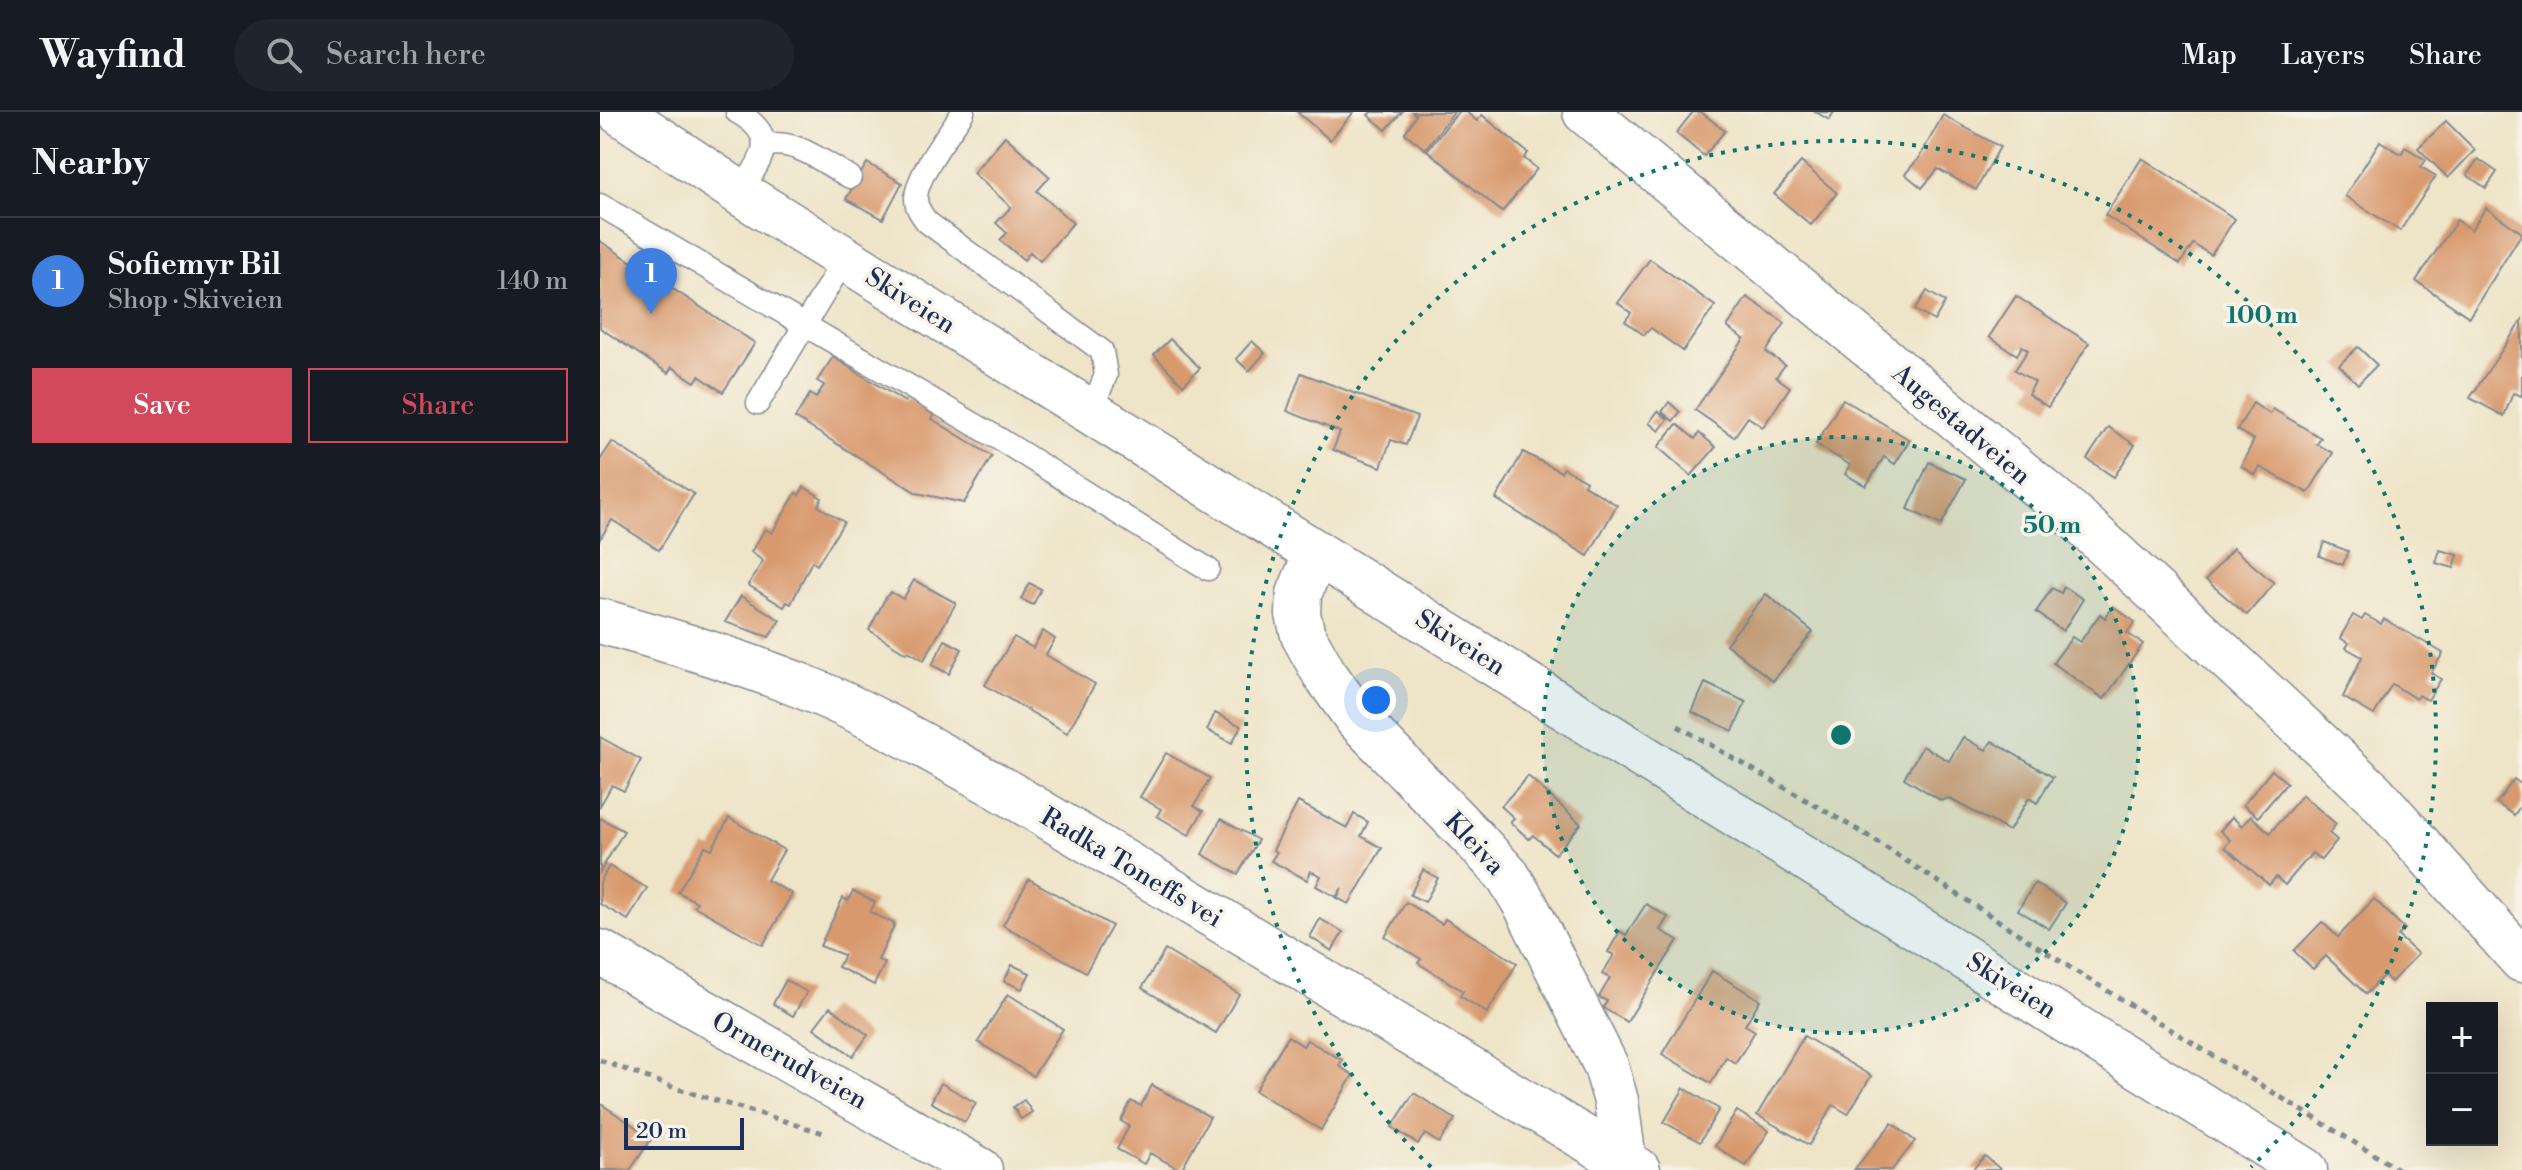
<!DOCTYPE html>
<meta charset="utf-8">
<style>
body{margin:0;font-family:"Libre Bodoni",serif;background:#20242c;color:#f1f3f6}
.controls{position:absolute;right:24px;bottom:24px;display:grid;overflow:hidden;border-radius:0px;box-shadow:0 8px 32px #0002}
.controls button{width:72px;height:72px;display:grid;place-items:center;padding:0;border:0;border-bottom:2px solid #363941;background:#171b24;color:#f1f3f6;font:40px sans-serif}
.scale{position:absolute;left:24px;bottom:20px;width:120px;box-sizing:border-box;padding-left:8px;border:4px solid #1b2f5e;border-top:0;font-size:22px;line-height:28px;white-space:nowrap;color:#1b2f5e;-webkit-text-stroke:6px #f7f3e8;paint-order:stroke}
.you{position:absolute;left:776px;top:588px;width:28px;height:28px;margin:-20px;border:6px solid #fff;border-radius:50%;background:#1a73e8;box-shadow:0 0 0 12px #1a73e833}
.badge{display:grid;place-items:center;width:52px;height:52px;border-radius:50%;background:#d1495b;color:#fff;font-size:26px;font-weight:700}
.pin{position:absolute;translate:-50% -66px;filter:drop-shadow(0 2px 4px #0008)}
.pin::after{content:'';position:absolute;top:42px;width:28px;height:24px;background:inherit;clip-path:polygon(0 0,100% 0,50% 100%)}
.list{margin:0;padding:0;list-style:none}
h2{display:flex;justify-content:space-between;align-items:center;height:104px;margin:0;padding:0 32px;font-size:34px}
h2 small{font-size:26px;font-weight:400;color:#9ea1a6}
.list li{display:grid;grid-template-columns:52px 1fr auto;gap:24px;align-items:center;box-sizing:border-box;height:128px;padding:0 32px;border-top:2px solid #363941}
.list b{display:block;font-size:30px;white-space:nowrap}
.list p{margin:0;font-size:26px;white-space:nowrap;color:#9ea1a6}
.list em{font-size:26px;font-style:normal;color:#9ea1a6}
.actions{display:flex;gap:16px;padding:24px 32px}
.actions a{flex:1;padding:18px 0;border:2px solid #d1495b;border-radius:0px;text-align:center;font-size:28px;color:#d1495b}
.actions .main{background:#d1495b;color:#fff}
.icon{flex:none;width:44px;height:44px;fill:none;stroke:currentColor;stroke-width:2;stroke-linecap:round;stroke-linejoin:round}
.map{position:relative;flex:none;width:1922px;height:1058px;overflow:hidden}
header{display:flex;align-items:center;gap:48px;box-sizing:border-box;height:112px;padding:0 40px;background:#171b24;border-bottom:2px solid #363941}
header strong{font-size:38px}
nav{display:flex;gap:44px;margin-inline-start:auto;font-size:28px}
.search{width:560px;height:72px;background:#20242c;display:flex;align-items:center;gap:20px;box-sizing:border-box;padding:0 28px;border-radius:44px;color:#9ea1a6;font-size:30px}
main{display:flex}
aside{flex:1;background:#171b24}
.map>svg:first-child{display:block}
</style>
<header>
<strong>Wayfind</strong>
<div class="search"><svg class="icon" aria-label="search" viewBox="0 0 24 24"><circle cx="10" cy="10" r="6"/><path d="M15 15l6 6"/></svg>Search here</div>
<nav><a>Map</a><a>Layers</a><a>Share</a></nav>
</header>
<main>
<aside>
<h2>Nearby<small></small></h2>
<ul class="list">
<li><span class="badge" style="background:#3f7fe0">1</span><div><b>Sofiemyr Bil</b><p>Shop · Skiveien</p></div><em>140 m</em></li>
</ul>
<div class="actions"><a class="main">Save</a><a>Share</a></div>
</aside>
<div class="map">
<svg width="1922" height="1058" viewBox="0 0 1922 1058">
<rect width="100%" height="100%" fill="#f7f3e8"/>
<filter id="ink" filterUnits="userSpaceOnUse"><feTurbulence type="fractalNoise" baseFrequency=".0125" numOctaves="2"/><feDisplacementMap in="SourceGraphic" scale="16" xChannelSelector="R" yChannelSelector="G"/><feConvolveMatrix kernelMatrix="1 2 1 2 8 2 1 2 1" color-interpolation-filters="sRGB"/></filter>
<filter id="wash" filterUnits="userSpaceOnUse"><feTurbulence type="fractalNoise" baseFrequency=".006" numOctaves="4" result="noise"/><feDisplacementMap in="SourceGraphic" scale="32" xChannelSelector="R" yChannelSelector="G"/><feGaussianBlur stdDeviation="1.8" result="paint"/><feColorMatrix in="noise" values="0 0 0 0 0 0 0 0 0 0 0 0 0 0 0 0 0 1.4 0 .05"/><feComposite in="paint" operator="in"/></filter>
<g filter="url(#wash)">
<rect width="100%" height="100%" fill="#eee4c7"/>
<g id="blocks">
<!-- building -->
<g fill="#d8996d">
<polygon points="697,0 754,0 730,28"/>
<polygon points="771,0 802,0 786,18 768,3"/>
<polygon points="812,0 854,0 825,37 805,21 816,3"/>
<polygon points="858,0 866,0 877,9 882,3 928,41 924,46 937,57 902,100 827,38"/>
<polygon points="1093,0 1101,0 1125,19 1104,44 1076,21"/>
<polygon points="1216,0 1234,0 1229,8"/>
<polygon points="1343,3 1400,35 1376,78 1338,57 1322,76 1305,62 1319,46"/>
<polygon points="1846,9 1875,38 1848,66 1818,36"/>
<polygon points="405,24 450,65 437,79 473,111 440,149 430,140 424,148 400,128 407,121 396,111 411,95 373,61"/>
<polygon points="1780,29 1801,42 1805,35 1826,48 1821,55 1836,64 1800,119 1745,84"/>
<polygon points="1542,46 1635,107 1611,143 1593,132 1580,152 1505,103"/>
<polygon points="1878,47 1897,60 1886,76 1867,63"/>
<polygon points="1201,50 1237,81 1211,113 1174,82"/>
<polygon points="267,51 302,71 283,107 246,87"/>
<polygon points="1886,96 1922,121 1869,205 1816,169 1857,108 1871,118"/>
<polygon points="0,129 155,231 123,280 99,264 95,270 72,255 68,261 0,216"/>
<polygon points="1050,147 1115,194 1083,239 1051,216 1044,223 1025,209 1031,201 1018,191"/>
<polygon points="1327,179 1345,190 1334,209 1315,198"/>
<polygon points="1416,184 1489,231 1448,295 1428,282 1435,270 1415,258 1428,238 1422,234 1417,243 1389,225"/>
<polygon points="1147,185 1185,211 1166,240 1185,253 1176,265 1190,275 1163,315 1148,305 1134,325 1095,298 1144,227 1127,215"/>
<polygon points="1922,208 1922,284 1913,281 1904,304 1870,286"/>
<polygon points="570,227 600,256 583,273 554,243"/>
<polygon points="652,229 665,241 649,259 636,247"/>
<polygon points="1758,235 1777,253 1758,272 1739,253"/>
<polygon points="233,245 305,290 307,286 334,303 332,307 392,344 364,391 317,381 195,306 210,282 216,286 224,273 217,269"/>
<polygon points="701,261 817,305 806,333 791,328 781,355 733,338 740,320 687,299"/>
<polygon points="1243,287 1310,328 1295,352 1284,345 1266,374 1245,362 1250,353 1216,332"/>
<polygon points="1069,290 1080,300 1073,309 1062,300"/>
<polygon points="1653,291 1670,302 1673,297 1721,326 1717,332 1733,341 1708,381 1660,355 1655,363 1641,354 1654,328 1637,318"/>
<polygon points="1058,299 1068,307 1059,319 1049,311"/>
<polygon points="1077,312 1095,327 1099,321 1116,335 1091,364 1058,335"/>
<polygon points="1508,315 1535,333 1514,365 1487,347"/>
<polygon points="12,330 94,382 59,438 12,408 0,427 0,348"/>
<polygon points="923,340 961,360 964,356 986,369 984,373 1017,393 988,444 896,387"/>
<polygon points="1329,350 1366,367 1341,413 1308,397"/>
<polygon points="204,375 222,386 218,394 244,410 217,453 212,449 191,492 187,490 184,495 148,473 163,449 151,440 165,417 172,421 196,381 199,383"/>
<polygon points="1724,430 1748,439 1743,453 1719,444"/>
<polygon points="1633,436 1674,471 1647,503 1606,468"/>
<polygon points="1840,438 1858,443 1854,456 1836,451"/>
<polygon points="314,468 356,491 324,548 308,539 306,541 269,518 286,485 291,480 303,487"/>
<polygon points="429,471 441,477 433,493 421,487"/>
<polygon points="1464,475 1483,487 1463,519 1436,500 1452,476 1461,481"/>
<polygon points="1166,482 1213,520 1173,569 1126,532"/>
<polygon points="141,484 180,508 169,525 125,510"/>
<polygon points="1513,494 1535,510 1527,521 1543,532 1504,587 1453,551 1472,525 1480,530 1500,502 1505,506"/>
<polygon points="1753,503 1762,508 1765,503 1781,512 1784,507 1843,541 1831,561 1841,567 1828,588 1818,583 1816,587 1792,572 1774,603 1743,585 1762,545 1746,536 1749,531 1740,526"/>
<polygon points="443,519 455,527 446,543 495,572 467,621 385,573 414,525 433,536"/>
<polygon points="345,528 362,537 349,562 332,553"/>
<polygon points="1105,571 1146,590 1133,619 1092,600"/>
<polygon points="615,601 641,614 632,631 607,618"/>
<polygon points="0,625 41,648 24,679 12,673 0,694"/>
<polygon points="1363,625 1386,638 1392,629 1453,665 1437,691 1429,686 1409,719 1348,686 1342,689 1304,666 1323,634 1349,649"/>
<polygon points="566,641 610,666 594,694 603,699 589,723 557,704 561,697 540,685"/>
<polygon points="1672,658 1687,671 1658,705 1643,693"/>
<polygon points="928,664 981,712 955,742 933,723 929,727 910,710 914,706 901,694"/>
<polygon points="1914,667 1922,673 1922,692 1914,703 1897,691"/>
<polygon points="1702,683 1736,712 1729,721 1737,728 1721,748 1712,741 1685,773 1676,765 1669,773 1625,735 1630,728 1620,719 1632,705 1642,714 1651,704 1670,721"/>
<polygon points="698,690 747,716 754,702 768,710 761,724 782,736 749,792 737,786 742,776 736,785 716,774 721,764 711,759 707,768 671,749 677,740 673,738"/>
<polygon points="0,706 24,719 0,760"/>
<polygon points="129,706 184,738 167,768 192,782 163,833 94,794 97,790 78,780 105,734 112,737"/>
<polygon points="621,707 658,728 638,762 602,742"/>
<polygon points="9,754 47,776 28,808 0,792 0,770"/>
<polygon points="823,758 838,766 825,790 810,783"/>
<polygon points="429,767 512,814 486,860 403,813"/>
<polygon points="1435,771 1466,791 1449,817 1418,798"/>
<polygon points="253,779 275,790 270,800 295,812 278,848 285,851 274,873 238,855 244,843 220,834 243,786 248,789"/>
<polygon points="1774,787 1805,817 1798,824 1818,842 1791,870 1784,863 1766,882 1726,844 1713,857 1694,839 1722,810 1738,825"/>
<polygon points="806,790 842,812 845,807 917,851 887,901 860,884 863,879 818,851 821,847 785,825"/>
<polygon points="1046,792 1068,805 1060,818 1078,828 1027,910 1003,896 1007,889 999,885 1010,866 1002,862 1014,843 1008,840 1020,819 1026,823"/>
<polygon points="720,807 743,820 732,839 710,825"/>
<polygon points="565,838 639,882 616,921 542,876"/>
<polygon points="412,853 430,861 422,877 404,869"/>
<polygon points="1112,859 1160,888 1145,913 1155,919 1145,936 1135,951 1126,945 1111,971 1062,942"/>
<polygon points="186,868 207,880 193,904 173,892"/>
<polygon points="408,882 463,917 433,964 378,930"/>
<polygon points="230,895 268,923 253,944 214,916"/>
<polygon points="688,924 703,934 707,928 742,948 739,954 753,963 721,1018 655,979"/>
<polygon points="1204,924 1271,964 1248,1002 1233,993 1209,1033 1157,1003"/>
<polygon points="341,971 376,991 365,1010 331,990"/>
<polygon points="552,973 610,1005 581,1058 550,1041 544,1052 517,1037 529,1014 521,1009 531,989 541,994"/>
<polygon points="1084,976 1119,997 1100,1030 1064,1010"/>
<polygon points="814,981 855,1007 839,1031 825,1022 818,1032 792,1015"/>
<polygon points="424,988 432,1000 421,1007 413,995"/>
<polygon points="1,992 52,1026 30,1058 0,1058"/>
<polygon points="1137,999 1169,1019 1146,1054 1115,1034"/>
<polygon points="1292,1011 1315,1029 1292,1058 1254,1058"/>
<polygon points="1385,1044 1401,1058 1372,1058"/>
</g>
</g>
</g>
<g filter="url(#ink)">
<use href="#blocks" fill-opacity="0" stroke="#848a92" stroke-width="2"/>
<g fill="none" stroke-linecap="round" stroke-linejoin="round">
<!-- lane casing -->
<g stroke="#848a92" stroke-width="25">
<g id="lane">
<path d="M137 0C182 26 161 46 140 81"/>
<path d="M363 0C350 20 316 63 316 87 316 96 322 103 327 110L502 239 506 263 491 299"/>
<path d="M165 34C194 25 225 52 250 65"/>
<polyline points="0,93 401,328 608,457"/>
<polyline points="158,291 245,146"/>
</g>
</g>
<!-- street casing -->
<g stroke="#848a92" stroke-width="47">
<g id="street">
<polyline points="985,0 1473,403 1773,681 1922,848"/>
<polyline points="716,441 699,482 698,502 703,523 724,561 757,607 876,729 908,764 926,794 1006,954 1016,989 1024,1049"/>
<path d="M0 509C69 528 137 548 204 575 272 602 336 641 400 676L1038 1058"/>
<polyline points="0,840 380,1058"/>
</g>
</g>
<!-- secondary casing -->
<g stroke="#848a92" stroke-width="47">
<polyline id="secondary" points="19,0 140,81 1705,1058"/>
</g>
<!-- path -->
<g stroke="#848a92" stroke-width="5" stroke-dasharray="6 6" stroke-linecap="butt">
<polyline points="1078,614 1268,724 1477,860 1799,1058"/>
<polyline points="0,948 75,976 227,1022"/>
</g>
<!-- lane -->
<use href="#lane" stroke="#fff" stroke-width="22"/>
<!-- street -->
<use href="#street" stroke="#fff" stroke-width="44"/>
<!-- secondary -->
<use href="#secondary" stroke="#fff" stroke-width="44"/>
</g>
</g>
<!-- distance rings -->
<circle cx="1241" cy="623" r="298" fill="#0f766e" fill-opacity=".12"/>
<g fill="none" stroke="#0f766e" stroke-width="4" stroke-dasharray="4 8">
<circle cx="1241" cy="623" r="298"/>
<path d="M831 1055A595 595 0 1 1 1651 1055"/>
</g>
<g text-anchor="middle" stroke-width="7" stroke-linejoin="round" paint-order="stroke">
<!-- street labels -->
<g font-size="26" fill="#1b2f5e" stroke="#f7f3e8">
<text transform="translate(311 188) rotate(32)" y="9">Skiveien</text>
<text transform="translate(1362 312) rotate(40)" y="9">Augestadveien</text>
<text transform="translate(861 530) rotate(32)" y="9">Skiveien</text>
<text transform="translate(875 731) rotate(47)" y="9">Kleiva</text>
<text transform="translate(532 755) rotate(31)" y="9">Radka Toneffs vei</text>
<text transform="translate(1412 873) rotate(32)" y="9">Skiveien</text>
<text transform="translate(190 948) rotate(29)" y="9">Ormerudveien</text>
</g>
</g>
<circle cx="1241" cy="623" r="12" fill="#0f766e" stroke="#f7f3e8" stroke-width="4"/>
<g font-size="24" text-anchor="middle" font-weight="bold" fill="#0f766e" stroke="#f7f3e8" stroke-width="7" stroke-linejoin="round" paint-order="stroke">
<text x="1662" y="211">100 m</text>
<text x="1452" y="421">50 m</text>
</g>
</svg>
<div class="controls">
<button>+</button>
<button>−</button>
</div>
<div class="scale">20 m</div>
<div class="you"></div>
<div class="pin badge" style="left:51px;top:202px;background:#3f7fe0">1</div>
</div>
</main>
